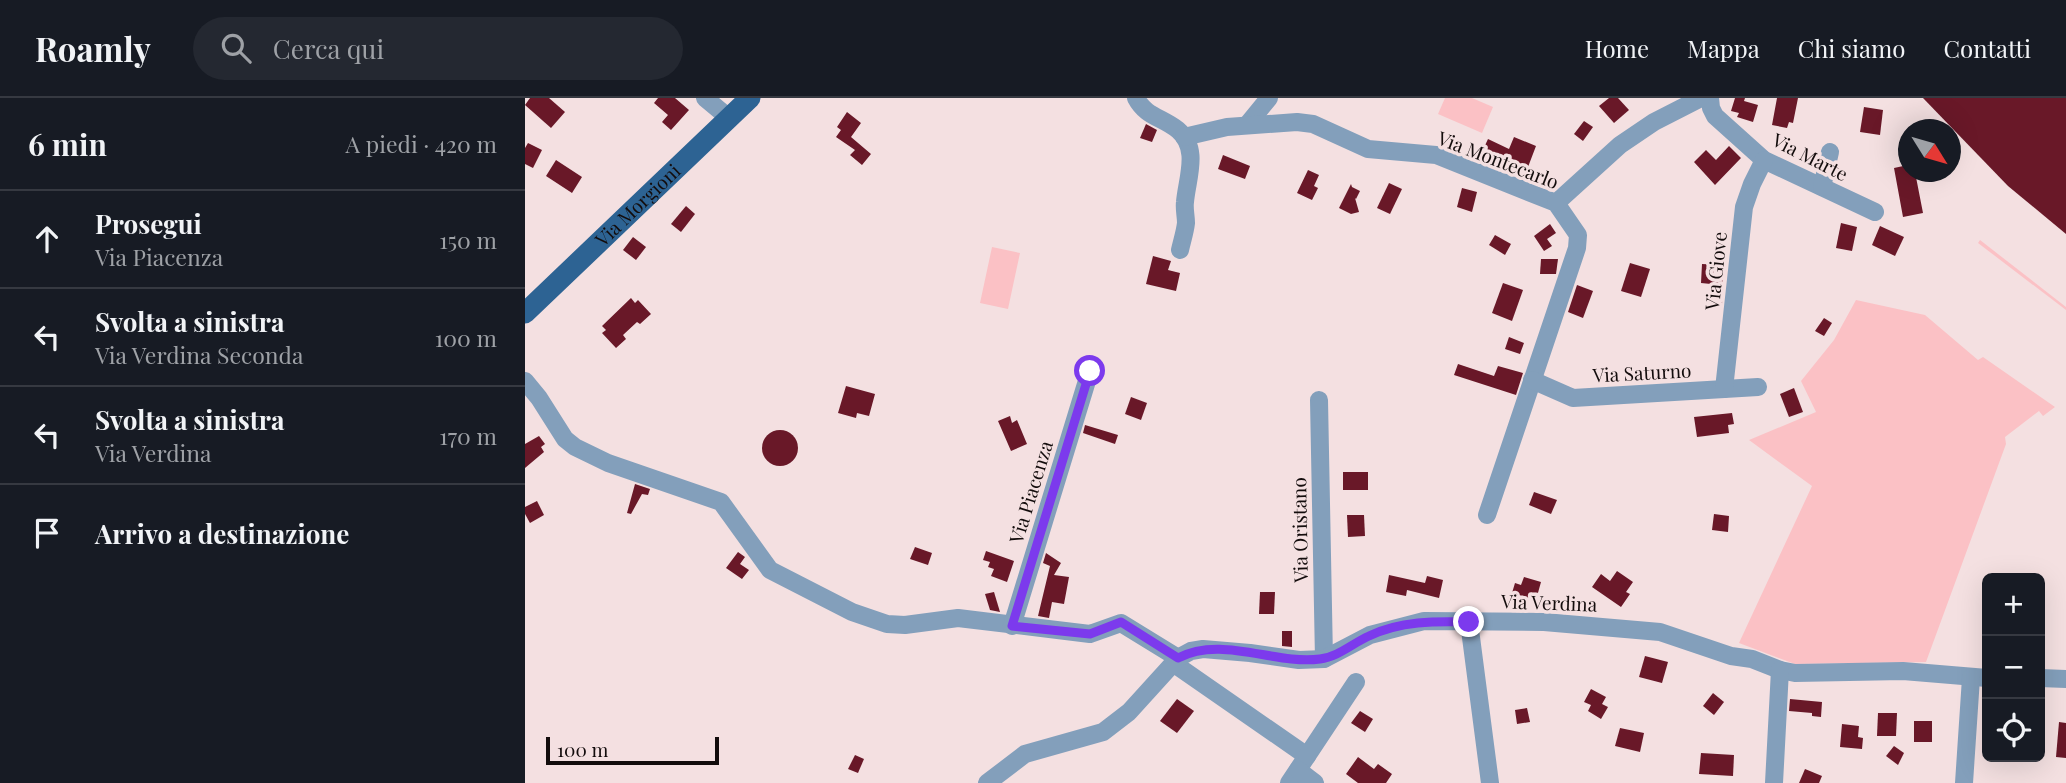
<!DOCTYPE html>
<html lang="it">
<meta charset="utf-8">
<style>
body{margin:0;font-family:"Playfair Display",serif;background:#242831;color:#f1f3f6}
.controls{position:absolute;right:21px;bottom:21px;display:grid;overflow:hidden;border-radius:10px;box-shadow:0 7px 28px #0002}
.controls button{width:63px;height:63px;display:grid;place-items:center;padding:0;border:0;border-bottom:2px solid #363941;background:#171b24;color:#f1f3f6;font:35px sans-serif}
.compass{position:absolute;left:1373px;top:21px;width:63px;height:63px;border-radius:50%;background:#171b24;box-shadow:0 7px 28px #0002;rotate:127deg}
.scale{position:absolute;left:21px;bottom:18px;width:173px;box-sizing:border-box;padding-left:7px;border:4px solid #130c0c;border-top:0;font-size:19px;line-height:24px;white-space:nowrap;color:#130c0c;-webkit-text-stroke:5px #f4e0e1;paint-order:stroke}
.stop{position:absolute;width:21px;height:21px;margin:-16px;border:5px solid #7c3aed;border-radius:50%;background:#fff}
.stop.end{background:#7c3aed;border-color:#fff;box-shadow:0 2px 7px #0008}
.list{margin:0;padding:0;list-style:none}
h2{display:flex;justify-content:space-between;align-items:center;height:91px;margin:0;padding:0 28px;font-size:30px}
h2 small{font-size:23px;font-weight:400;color:#9ea1a6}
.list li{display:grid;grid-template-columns:46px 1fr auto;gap:21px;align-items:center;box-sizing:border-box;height:98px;padding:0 28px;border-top:2px solid #363941}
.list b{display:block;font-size:26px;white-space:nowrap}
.list p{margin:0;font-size:23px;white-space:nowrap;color:#9ea1a6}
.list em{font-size:23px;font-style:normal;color:#9ea1a6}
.icon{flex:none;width:38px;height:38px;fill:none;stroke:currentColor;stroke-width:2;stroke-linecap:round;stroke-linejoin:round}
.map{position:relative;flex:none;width:1541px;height:685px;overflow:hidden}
header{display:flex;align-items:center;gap:42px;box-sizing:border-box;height:98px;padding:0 35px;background:#171b24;border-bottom:2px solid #363941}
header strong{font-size:33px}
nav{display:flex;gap:38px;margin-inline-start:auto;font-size:24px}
.search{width:490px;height:63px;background:#242831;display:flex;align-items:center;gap:18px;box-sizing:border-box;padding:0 24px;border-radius:38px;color:#9ea1a6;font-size:26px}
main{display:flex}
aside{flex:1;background:#171b24}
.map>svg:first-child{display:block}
</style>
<header>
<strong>Roamly</strong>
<div class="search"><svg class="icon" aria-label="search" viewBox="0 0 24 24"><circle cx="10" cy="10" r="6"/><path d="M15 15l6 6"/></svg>Cerca qui</div>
<nav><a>Home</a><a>Mappa</a><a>Chi siamo</a><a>Contatti</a></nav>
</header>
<main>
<aside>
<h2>6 min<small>A piedi · 420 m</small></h2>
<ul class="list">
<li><svg class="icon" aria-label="ahead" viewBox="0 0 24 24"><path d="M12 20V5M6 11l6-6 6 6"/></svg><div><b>Prosegui</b><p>Via Piacenza</p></div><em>150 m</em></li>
<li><svg class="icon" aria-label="left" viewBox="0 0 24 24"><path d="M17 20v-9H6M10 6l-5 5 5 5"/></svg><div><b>Svolta a sinistra</b><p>Via Verdina Seconda</p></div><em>100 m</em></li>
<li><svg class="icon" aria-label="left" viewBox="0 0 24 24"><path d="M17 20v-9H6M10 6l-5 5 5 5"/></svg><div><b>Svolta a sinistra</b><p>Via Verdina</p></div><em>170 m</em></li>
<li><svg class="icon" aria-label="arrive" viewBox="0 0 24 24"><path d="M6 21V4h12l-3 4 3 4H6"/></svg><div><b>Arrivo a destinazione</b></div></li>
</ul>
</aside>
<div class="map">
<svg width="1541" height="685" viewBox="0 0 1541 685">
<rect width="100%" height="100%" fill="#f4e0e1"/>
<!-- green -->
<g fill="#fbc1c5">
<polygon points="920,0 947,0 968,9 957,35 913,16"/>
<polygon points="1455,142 1541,209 1541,212 1453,145"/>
<polygon points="467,149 495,155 483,211 455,205"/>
<polygon points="1331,202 1400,217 1453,262 1458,259 1530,309 1518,318 1514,313 1480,339 1481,346 1401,564 1270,566 1214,545 1287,388 1224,342 1291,314 1276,283 1309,242"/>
</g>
<!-- building -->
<g fill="#691828">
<polygon points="5,0 24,0 40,14 26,30 0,7"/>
<polygon points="133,0 150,0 164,12 146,32 137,24 143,17 129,5"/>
<polygon points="1084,0 1093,0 1104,12 1089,25 1074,8"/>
<polygon points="1210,0 1220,0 1219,3 1233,7 1228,24 1212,19 1214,15 1206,13"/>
<polygon points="1252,0 1273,0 1268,25 1264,24 1262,30 1247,27"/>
<polygon points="1398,0 1541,0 1541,136 1483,88"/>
<polygon points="1339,9 1358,12 1355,37 1335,34"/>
<polygon points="322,14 336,25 326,39 346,56 337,67 325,57 330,52 311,39 316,32 312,29"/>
<polygon points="1059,23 1068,29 1058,43 1049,36"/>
<polygon points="621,26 632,32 627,44 615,40"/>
<polygon points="989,39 1011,48 1003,69 976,58 973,64 956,56 963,41 984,51"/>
<polygon points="3,45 17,52 8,70 0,66 0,50"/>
<polygon points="1204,48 1216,60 1190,87 1169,64 1181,52 1191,62"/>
<polygon points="698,57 725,68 720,81 693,71"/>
<polygon points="31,62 57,79 47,95 21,78"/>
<polygon points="1383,67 1383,74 1390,74 1398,115 1378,119 1369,70"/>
<polygon points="783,72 794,77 789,88 793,90 787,102 772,95"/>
<polygon points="864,85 877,91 865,116 852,110"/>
<polygon points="826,86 827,89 835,93 831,101 830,100 834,114 826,116 814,110"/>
<polygon points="937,90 952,94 947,114 932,109"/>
<polygon points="161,108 170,116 156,134 146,126"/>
<polygon points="1316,125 1332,129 1327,153 1311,150"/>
<polygon points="1025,126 1031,135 1022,141 1027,148 1019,153 1009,138"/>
<polygon points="1355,128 1379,139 1370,158 1347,147"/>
<polygon points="970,137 986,146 980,157 964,147"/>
<polygon points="108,139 121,149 111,162 98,152"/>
<polygon points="628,158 646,163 643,172 655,175 651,193 621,186"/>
<polygon points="1016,161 1033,161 1031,176 1015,176"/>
<polygon points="1105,165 1125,171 1116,199 1096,193"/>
<polygon points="1177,166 1198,167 1197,208 1183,207 1186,186 1176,185"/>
<polygon points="978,185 998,192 987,223 967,215"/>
<polygon points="1052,187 1068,193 1058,220 1043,214"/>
<polygon points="106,200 110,205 113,202 126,216 115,226 112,224 98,237 101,241 91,250 77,235 81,232 77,228"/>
<polygon points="1299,220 1307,225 1299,238 1290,233"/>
<polygon points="984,239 999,245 995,256 980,251"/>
<polygon points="933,266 969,278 973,268 998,275 991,297 929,277"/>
<polygon points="321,288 350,296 344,318 332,315 331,320 313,315"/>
<polygon points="1269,290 1278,314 1264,319 1255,296"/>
<polygon points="606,299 622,305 616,322 600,316"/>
<polygon points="1207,315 1209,326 1203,327 1204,335 1172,339 1169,319"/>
<polygon points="485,318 487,325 492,322 502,346 486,353 473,323"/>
<polygon points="560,327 593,337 590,346 558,335"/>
<circle cx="255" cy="350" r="18"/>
<polygon points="14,338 20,346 16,349 19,354 0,370 0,346"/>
<rect x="818" y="374" width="25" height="18"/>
<polygon points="110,386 125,391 123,397 117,396 106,416 102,415"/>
<polygon points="1009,394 1032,402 1026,416 1004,407"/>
<polygon points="12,403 19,417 5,425 0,416 0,409"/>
<polygon points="1189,416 1204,418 1203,434 1187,432"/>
<polygon points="822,417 839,417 840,438 823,439"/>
<polygon points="390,449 407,455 403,467 385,461"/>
<polygon points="461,453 489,463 482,484 466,478 469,471 463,469 465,464 458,462"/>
<polygon points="213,454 220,459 215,466 224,472 217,481 201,470"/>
<polygon points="521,455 536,465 529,477 544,479 539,506 527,504 524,520 513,518 525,468 518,465"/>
<polygon points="1092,473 1108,484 1101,494 1105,496 1096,509 1067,489 1076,476 1085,483"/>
<polygon points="864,477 900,485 902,478 918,482 914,500 882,492 881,498 861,494"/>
<polygon points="999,479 1016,484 1011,502 987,495 990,485 996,487"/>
<polygon points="469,494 475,514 465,512 460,496"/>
<polygon points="735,494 750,494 749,516 734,516"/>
<polygon points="757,533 767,533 767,549 757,548"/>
<polygon points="1120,558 1143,564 1137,585 1114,579"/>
<polygon points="1066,591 1081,599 1077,606 1083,609 1076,621 1063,613 1066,607 1059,604"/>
<polygon points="1188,595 1199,604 1189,617 1178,608"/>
<polygon points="652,601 669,613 652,635 635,623"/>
<polygon points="1265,601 1297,604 1296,619 1287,618 1287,615 1264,613"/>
<polygon points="1002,610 1005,624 992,626 990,612"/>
<polygon points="835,613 848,621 840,634 826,625"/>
<polygon points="1353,615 1372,615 1371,638 1352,638"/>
<rect x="1389" y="623" width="18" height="21"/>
<polygon points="1534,624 1541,625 1541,660 1531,659"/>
<polygon points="1317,626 1334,628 1333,639 1338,640 1337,651 1315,649"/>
<polygon points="1095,630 1119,635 1115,654 1090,648"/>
<polygon points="1369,648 1379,655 1373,667 1361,658"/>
<polygon points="1176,655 1209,657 1208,678 1174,676"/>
<polygon points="330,657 339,661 333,675 323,671"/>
<polygon points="833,659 849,671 853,666 867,676 861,685 833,685 821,676"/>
<polygon points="1280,671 1297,678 1294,685 1274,685"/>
</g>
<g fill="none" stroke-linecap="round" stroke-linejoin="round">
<!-- minor -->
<g stroke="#839fbb" stroke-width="18">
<polyline points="180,0 204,20"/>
<path d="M611 0C621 19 637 19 653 32 675 51 662 80 660 104 659 111 661 118 661 125 660 134 657 143 655 152"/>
<polyline points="1185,0 1186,10 1190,18 1239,62 1350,114"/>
<polyline points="722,27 744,0"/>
<polyline points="659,39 702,29 772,24 788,26 843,51 911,57 1031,105 1053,137 1052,150 962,417"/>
<polyline points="1297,89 1305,54"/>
<polyline points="1031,105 1095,47 1129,24 1176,0"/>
<polyline points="1007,282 1048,300 1233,289"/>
<polyline points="0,283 14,300 40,341 50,349 83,365 196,404 245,472 327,514 362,526 380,527 433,520 565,536 596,525 653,560"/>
<polyline points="1199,291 1219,109 1227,86 1239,62"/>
<polyline points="794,302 799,561"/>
<polyline points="944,524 965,685"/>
<polyline points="487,528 565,273"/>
<polyline points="648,565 782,658 764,685"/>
<polyline points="1515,580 1541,581"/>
<polyline points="782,658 831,584"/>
<polyline points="773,672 790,685"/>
<polyline points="462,685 500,656 578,634 604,614 653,560 666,553 678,551 725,555 774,562 799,561 845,537 899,523 1019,524 1135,534 1206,558 1227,561 1255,572 1270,575 1378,573 1462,580"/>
<polyline points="1249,685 1255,572"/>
<polyline points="1439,685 1446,580"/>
</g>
<!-- major -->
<path stroke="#2d6393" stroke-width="21" id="s1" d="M0 215 225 0"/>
</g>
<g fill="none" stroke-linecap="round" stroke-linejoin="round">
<!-- route -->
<path stroke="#7c3aed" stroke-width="9" d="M565 273 487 528 565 536 596 524 653 560C697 537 749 567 795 561 813 559 828 545 844 538 875 523 910 523 944 524"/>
</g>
<g text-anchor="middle" stroke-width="7" stroke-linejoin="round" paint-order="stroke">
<!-- street labels -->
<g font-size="19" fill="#130c0c" stroke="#f4e0e1">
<text transform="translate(1285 59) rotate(27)" y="7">Via Marte</text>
<text transform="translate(973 62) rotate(21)" y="7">Via Montecarlo</text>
<text dy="7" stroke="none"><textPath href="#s1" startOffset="156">Via Morgioni</textPath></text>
<text transform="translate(1191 173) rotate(-84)" y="7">Via Giove</text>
<text transform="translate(1117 275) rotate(-3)" y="7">Via Saturno</text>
<text transform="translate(506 394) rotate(-73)" y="7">Via Piacenza</text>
<text transform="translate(775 432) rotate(-91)" y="7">Via Oristano</text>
<text transform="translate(1024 505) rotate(2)" y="7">Via Verdina</text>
</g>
</g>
</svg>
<div class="controls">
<button>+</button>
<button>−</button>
<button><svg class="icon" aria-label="locate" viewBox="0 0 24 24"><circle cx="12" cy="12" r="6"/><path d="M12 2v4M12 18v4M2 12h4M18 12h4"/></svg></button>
</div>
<svg class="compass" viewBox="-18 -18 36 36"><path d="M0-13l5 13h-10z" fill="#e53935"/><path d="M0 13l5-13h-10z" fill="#9ea1a6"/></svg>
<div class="scale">100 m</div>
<div class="stop" style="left:565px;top:273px"></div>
<div class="stop end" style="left:944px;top:524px"></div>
</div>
</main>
